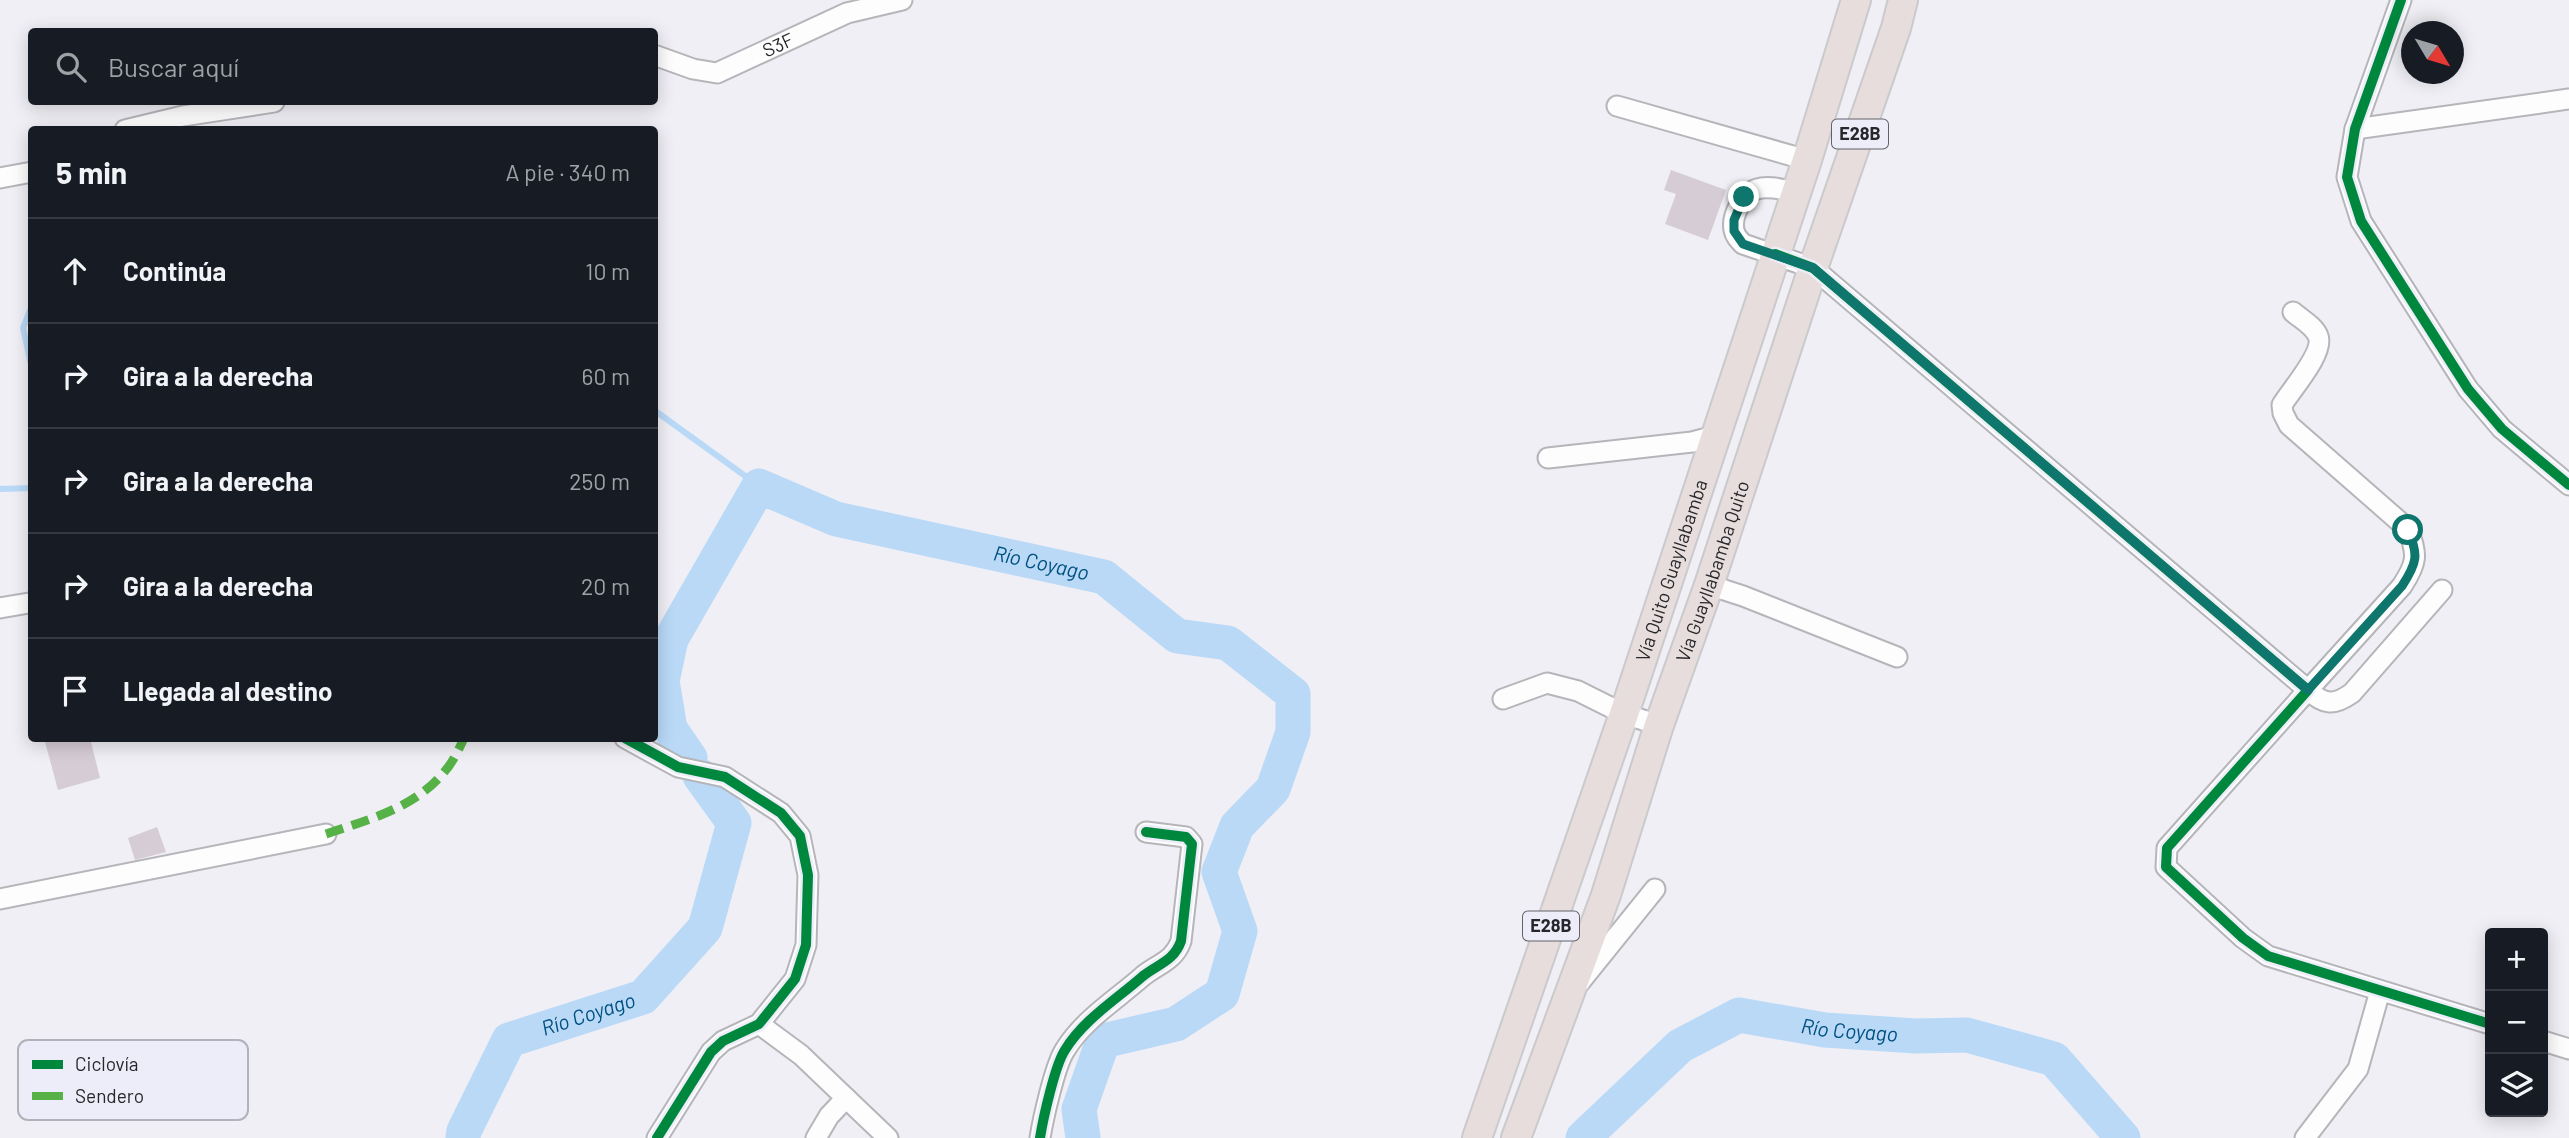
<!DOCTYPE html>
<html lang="es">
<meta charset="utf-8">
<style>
body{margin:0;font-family:Barlow,sans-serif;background:#242831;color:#f1f3f6}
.controls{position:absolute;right:21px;bottom:21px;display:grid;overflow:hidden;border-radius:7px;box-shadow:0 4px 18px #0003}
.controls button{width:63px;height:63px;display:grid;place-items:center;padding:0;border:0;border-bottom:2px solid #363941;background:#171b24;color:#f1f3f6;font:35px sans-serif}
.compass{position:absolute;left:2401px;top:21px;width:63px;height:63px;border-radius:50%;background:#171b24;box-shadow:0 4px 18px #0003;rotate:128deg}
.stop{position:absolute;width:21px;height:21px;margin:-16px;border:5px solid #0f766e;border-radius:50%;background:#fff}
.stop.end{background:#0f766e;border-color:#fff;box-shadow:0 2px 7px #0008}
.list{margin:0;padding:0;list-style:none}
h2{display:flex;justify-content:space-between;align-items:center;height:91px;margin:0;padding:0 28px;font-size:30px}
h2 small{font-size:23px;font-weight:400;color:#9ea1a6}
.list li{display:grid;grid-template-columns:46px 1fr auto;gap:21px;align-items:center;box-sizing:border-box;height:105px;padding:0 28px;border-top:2px solid #363941}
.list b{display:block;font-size:26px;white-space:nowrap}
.list em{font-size:23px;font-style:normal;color:#9ea1a6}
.icon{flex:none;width:38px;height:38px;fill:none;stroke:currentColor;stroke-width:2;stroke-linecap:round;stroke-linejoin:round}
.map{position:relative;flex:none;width:2569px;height:1138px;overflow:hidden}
.search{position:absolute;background:#171b24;box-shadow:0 4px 18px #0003;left:28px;top:28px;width:630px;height:77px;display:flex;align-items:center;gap:18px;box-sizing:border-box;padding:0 24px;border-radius:7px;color:#9ea1a6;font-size:26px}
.panel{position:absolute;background:#171b24;box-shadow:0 4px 18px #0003;left:28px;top:126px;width:630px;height:616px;border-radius:7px}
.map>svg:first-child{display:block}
</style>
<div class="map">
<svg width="2569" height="1138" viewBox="0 0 2569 1138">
<rect width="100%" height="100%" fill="#efeff5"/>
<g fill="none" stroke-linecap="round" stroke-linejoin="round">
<!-- stream -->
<g stroke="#b9d9f7" stroke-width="6">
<polyline points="32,305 23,328 32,369"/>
<polyline points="654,410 759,486"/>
<polyline points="0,489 32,488"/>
</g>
<!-- river -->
<g stroke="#b9d9f7" stroke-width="35">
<path id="s1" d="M690 758 670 729 662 681 671 639 759 486 836 519 1104 577 1177 636 1228 643 1293 694V732L1273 789 1237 826 1219 872 1240 931 1222 994 1176 1024 1103 1041 1079 1109 1083 1138"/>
<path id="s2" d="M463 1138 464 1131 509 1040 643 997 705 928 734 823 700 776"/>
<path id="s3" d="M1583 1138 1680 1046 1739 1015 1825 1030 1916 1036 1967 1035 2054 1059 2123 1138"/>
</g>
</g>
<!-- building -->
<g fill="#d6ccd6">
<polygon points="1671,170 1726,190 1708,240 1665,224 1676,194 1664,190"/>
<polygon points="44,738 90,738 100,778 58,790"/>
<polygon points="157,827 166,852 135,860 128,838"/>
</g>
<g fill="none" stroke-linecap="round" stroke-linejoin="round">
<!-- minor casing -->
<g stroke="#b5b5ba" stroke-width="23">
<g id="minor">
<polyline points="2401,0 2355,129 2347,177 2361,221 2468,389 2502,429 2569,485"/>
<path id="s4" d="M654 55 693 69 717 73 847 13 902 0"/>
<polyline points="1617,106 1807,160"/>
<polyline points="2355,129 2569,99"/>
<polyline points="125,130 183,116 274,102"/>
<polyline points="0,178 32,172"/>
<path d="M1796 192C1784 190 1769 185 1757 189 1743 193 1731 216 1734 230 1735 236 1739 240 1743 244L1813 268 2308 690 2167 848 2166 867 2243 938 2268 956 2490 1024"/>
<path d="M2293 312C2301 319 2314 326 2318 336 2325 352 2291 390 2282 405L2283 413 2289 425 2408 529C2418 555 2417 563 2402 586L2308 690C2324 705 2334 706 2352 693L2442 590"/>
<polyline points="1548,458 1692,442 1715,436"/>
<polyline points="1709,585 1743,596 1897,657"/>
<polyline points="0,608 29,603"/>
<polyline points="1503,699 1547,683 1578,691 1624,714 1659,725"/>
<polyline points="625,738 678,767 725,777 781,813 800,836 808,875 806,945 795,979 759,1024 723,1041 711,1052 657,1138"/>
<polyline points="0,899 326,834"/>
<polyline points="1580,982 1655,889"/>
<polyline points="759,1024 801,1055 888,1138"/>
<polyline points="2543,1041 2569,1049"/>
<polyline points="816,1138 829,1116 846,1098"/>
<path d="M1040 1138C1043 1119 1055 1065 1065 1050 1083 1020 1117 999 1143 976 1158 964 1174 961 1181 941L1192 844 1186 837 1146 832"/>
<polyline points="2305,1138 2358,1069 2380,991"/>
</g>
</g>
<!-- highway casing -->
<g stroke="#cacacc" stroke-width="32">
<g id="highway">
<path id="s5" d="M1477 1138 1624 714 1807 160 1856 0"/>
<path id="s6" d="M1516 1138 1606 895 1659 725 1709 585 1813 268 1896 28 1903 0"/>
</g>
</g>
<!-- minor -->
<use href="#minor" stroke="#fdfdfe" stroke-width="19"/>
<!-- highway -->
<use href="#highway" stroke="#e7dddc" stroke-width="28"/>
<!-- quiet -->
<path stroke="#56b246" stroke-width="9" stroke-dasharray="18 9" stroke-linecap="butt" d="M326 834C370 819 415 808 445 771 453 762 459 749 464 738"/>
<!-- cycleway casing -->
<g stroke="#ecedf8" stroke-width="15">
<g id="cycleway">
<polyline points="2401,0 2355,129 2347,177 2361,221 2468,389 2502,429 2569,485"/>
<polyline points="1775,254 1813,268 2308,690 2167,848 2166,867 2243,938 2268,956 2490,1024"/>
<polyline points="625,738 678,767 725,777 781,813 800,836 808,875 806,945 795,979 759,1024 723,1041 711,1052 657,1138"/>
<path d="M1040 1138C1043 1119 1055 1065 1065 1050 1083 1020 1117 999 1143 976 1158 964 1174 961 1181 941L1192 844 1186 837 1146 832"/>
</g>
</g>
<!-- cycleway -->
<use href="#cycleway" stroke="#00873e" stroke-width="10"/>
</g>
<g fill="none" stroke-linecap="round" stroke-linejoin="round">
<!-- route -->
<path stroke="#0f766e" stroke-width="9" d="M1744 197 1734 220V231L1743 244 1813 268 2308 690 2402 586C2417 563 2419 555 2408 530"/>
</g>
<g text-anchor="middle" stroke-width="5" stroke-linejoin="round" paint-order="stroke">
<!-- shield labels -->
<g fill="#ecedf8" stroke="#626268" stroke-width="2">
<rect x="1832" y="119.5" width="56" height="29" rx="5"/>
<rect x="1523" y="911.5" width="56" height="29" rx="5"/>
</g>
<g font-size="18" font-weight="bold" fill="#27272b">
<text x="1860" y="140">E28B</text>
<text x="1551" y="932">E28B</text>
</g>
<!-- street labels -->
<g font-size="19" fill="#27272b" stroke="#ecedf8">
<text dy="7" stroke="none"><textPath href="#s4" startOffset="133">S3F</textPath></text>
<text dy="7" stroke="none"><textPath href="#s5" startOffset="600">Vía Quito Guayllabamba</textPath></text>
<text dy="7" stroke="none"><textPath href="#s6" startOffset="600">Vía Guayllabamba Quito</textPath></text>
</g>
<!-- water labels -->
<g font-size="21" font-style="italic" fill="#005181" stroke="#ecedf8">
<text dy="7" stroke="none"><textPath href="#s1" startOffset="597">Río Coyago</textPath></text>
<text dy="7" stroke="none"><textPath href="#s2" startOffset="192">Río Coyago</textPath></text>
<text dy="7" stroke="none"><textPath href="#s3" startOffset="312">Río Coyago</textPath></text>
</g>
</g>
<!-- legend -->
<rect x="18" y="1040" width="230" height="80" rx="10" fill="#ecedf8" stroke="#b1b2ba" stroke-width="2"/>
<rect x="32" y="1060" width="31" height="9" fill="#00873e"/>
<rect x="32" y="1092" width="31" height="8" fill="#56b246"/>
<g font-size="19" fill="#27272b">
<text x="75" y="1071">Ciclovía</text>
<text x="75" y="1103">Sendero</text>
</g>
</svg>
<div class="controls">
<button>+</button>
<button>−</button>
<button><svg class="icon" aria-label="layers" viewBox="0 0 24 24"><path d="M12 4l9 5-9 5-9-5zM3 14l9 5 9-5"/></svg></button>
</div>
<svg class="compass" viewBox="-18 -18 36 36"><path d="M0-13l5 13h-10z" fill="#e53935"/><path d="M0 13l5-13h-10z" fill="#9ea1a6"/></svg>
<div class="stop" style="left:2408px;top:530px"></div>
<div class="stop end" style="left:1744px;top:197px"></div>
<div class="search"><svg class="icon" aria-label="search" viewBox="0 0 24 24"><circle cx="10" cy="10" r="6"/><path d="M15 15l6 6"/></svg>Buscar aquí</div>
<section class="panel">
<h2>5 min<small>A pie · 340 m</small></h2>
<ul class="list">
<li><svg class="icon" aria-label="ahead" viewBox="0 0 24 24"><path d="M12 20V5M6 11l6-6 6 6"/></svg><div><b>Continúa</b></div><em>10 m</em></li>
<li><svg class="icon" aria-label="right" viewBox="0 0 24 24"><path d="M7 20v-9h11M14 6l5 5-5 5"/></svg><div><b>Gira a la derecha</b></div><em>60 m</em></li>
<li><svg class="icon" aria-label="right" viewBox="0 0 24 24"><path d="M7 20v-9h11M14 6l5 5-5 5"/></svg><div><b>Gira a la derecha</b></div><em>250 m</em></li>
<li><svg class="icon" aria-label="right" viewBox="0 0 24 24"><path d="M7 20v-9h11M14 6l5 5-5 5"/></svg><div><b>Gira a la derecha</b></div><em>20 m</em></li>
<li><svg class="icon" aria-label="arrive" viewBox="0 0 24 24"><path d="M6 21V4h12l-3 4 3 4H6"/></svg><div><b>Llegada al destino</b></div></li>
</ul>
</section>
</div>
